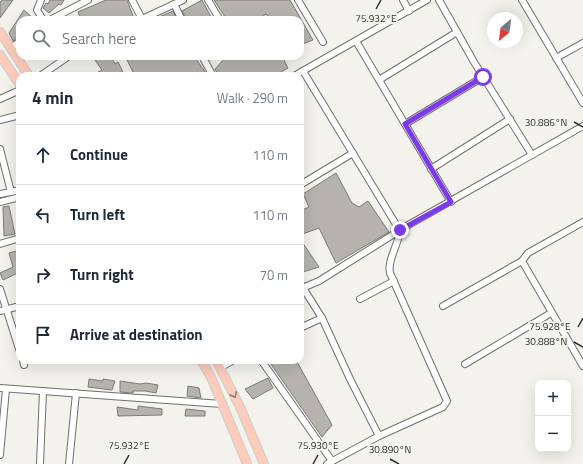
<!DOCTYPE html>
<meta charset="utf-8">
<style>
body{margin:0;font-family:"Titillium Web",sans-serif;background:#f6f6f7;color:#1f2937}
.controls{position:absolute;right:12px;bottom:12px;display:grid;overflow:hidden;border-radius:8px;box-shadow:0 4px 16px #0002}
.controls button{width:36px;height:36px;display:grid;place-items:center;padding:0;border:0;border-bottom:1px solid #e0e1e3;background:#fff;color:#1f2937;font:20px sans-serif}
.compass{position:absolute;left:487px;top:12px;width:36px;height:36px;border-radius:50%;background:#fff;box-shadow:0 4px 16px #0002;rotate:209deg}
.stop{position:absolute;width:12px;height:12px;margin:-9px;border:3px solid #7c3aed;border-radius:50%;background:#fff}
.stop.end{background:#7c3aed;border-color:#fff;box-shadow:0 1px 4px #0008}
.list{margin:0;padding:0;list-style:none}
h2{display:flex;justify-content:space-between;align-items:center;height:52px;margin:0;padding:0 16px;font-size:17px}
h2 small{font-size:13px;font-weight:400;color:#747a83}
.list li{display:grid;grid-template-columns:26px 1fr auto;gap:12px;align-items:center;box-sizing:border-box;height:60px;padding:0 16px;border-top:1px solid #e0e1e3}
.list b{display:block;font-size:15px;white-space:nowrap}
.list em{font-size:13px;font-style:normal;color:#747a83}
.icon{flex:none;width:22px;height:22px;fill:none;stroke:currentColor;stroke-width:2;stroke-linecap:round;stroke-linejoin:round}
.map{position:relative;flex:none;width:583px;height:464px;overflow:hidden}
.search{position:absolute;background:#fff;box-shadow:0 4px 16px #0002;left:16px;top:16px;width:288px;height:44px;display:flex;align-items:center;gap:10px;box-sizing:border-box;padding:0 14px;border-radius:12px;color:#747a83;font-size:15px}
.panel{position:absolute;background:#fff;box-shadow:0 4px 16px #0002;left:16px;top:72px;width:288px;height:292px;border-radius:12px}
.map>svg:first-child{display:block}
</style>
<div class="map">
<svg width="583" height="464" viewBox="0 0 583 464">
<rect width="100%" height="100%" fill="#f4f2ed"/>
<!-- building -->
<g fill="#b6b3af" stroke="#7d7b76">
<polygon points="2,0 13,0 0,18 0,2"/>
<polygon points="50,0 64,0 61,5 59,4 49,13 43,8 46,3 48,4"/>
<polygon points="106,0 127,0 133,16 127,20 81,20 78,12"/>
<polygon points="202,0 211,17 206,20 187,20 182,11"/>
<polygon points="214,0 290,0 313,40 300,45 300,20 270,20 266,14 258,20 227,20"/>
<polygon points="24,10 35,20 20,20 20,32 13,41 9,33"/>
<polygon points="173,11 177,20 152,20"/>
<polygon points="92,56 111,56 115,64 118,62 125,76 91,76 102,70"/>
<polygon points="125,56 194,56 208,76 135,76"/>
<polygon points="227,56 282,56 288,68 274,76 219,76 215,69"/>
<polygon points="336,173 352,203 359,207 368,201 389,232 336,263 319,228 300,235 300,211 309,207 303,194"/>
<polygon points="9,206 15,234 4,236 3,207"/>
<polygon points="300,239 319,267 303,272 300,266"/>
<polygon points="20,250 20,272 3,280 0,273 13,267 9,253"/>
<polygon points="268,360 296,360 332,425 322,437"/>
<polygon points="268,378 273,388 253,399 245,389"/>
<polygon points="89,379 103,381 103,379 115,381 112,390 88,387"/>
<polygon points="120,381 140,384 146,383 158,385 156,393 145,391 133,391 133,393 120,392"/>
<polygon points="188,386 199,388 201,398 187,396"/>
<polygon points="138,406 162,409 162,415 118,416 117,407 138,410"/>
<polygon points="186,409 205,411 205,416 185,416"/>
</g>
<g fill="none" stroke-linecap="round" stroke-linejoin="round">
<!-- minor casing -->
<g stroke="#72706b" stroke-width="8">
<g id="minor">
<polyline points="41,0 37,10 43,20"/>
<polyline points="132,0 142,19"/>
<polyline points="208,0 220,20"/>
<polyline points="298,0 323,42"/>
<polyline points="403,0 409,11"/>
<polyline points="439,0 474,62 532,155"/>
<polyline points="522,0 583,103"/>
<polyline points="174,4 182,20"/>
<polyline points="50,20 88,0"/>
<polyline points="140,20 183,0"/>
<polyline points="356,41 451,202"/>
<polyline points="11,48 20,41"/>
<polyline points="202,56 213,76"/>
<polyline points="556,58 583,43"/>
<path d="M303 71 400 231C398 245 387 261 390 273L447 401 443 407 379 436 327 464"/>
<polyline points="40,76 69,56"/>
<polyline points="294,76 427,0"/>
<polyline points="379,80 457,32"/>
<polyline points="0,99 20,90"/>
<polyline points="0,120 20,115"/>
<polyline points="405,124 483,77"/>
<polyline points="0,149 11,192 20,190"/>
<polyline points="431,169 510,119"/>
<polyline points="300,185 353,153"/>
<polyline points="0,194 11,192"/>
<polyline points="0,202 20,197"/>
<polyline points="583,222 528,253 522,261 583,366"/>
<polyline points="0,244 20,238"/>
<polyline points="300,283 322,318 350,379 379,436"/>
<polyline points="0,289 20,352"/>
<polyline points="300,289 319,281 410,224 583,126"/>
<polyline points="360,299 394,281"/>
<polyline points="443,306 522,261"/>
<polyline points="0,311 20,306"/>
<polyline points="300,328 322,318"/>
<polyline points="23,360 24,365"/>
<polyline points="261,360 332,461"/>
<polyline points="465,364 551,313"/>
<polyline points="221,367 234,360"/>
<polyline points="0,388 222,404"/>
<polyline points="0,455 6,389"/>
<polyline points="40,464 43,391"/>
<polyline points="69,464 76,393"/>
</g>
</g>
<!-- major casing -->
<g stroke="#cdcdcc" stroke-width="10">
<g id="major">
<polyline points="0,32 29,76"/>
<polyline points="0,55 20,85"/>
<polyline points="201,360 211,377 247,464"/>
<polyline points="216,360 240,407 264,464"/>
</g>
</g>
<!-- minor -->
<use href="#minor" stroke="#fff" stroke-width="6"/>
<!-- major -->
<use href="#major" stroke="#fdccbb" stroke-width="8"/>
</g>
<!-- one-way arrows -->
<defs><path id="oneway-chevron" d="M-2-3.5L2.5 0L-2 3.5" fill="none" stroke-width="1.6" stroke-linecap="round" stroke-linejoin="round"/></defs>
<use stroke="#967d74" href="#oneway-chevron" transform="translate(234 395) rotate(64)"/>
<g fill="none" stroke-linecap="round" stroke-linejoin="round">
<!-- route -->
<polyline stroke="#7c3aed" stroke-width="5" points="400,230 451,202 405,124 483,77"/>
</g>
<!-- ticks -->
<path fill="none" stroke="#2f2e2c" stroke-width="1.5" d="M376 9 381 0M574 122 583 127M578 327 583 318M574 342 583 347M390 459 399 464M124 464 129 455M313 464 318 455"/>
<g font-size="10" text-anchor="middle" fill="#2f2e2c" stroke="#f4f2ed" stroke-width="4" stroke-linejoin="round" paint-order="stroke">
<text x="376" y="22">75.932°E</text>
<text x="546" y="126">30.886°N</text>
<text x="550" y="330">75.928°E</text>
<text x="546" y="345">30.888°N</text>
<text x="129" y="449">75.932°E</text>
<text x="318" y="449">75.930°E</text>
<text x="390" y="453">30.890°N</text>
</g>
</svg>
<div class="controls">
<button>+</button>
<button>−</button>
</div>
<svg class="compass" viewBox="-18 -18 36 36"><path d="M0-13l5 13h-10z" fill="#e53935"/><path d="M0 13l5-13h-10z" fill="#747a83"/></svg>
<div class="stop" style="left:483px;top:77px"></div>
<div class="stop end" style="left:400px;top:230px"></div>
<div class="search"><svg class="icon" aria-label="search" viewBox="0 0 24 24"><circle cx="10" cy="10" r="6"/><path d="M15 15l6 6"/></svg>Search here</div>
<section class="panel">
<h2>4 min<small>Walk · 290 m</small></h2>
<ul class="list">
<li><svg class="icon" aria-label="ahead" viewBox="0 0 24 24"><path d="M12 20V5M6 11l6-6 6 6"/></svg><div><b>Continue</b></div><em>110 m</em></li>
<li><svg class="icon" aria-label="left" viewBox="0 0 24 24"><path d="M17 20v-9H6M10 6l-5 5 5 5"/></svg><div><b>Turn left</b></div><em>110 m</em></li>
<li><svg class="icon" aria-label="right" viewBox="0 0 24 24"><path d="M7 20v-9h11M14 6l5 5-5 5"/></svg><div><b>Turn right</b></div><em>70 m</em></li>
<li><svg class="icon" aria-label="arrive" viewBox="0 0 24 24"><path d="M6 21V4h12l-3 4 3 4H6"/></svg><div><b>Arrive at destination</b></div></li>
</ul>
</section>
</div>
